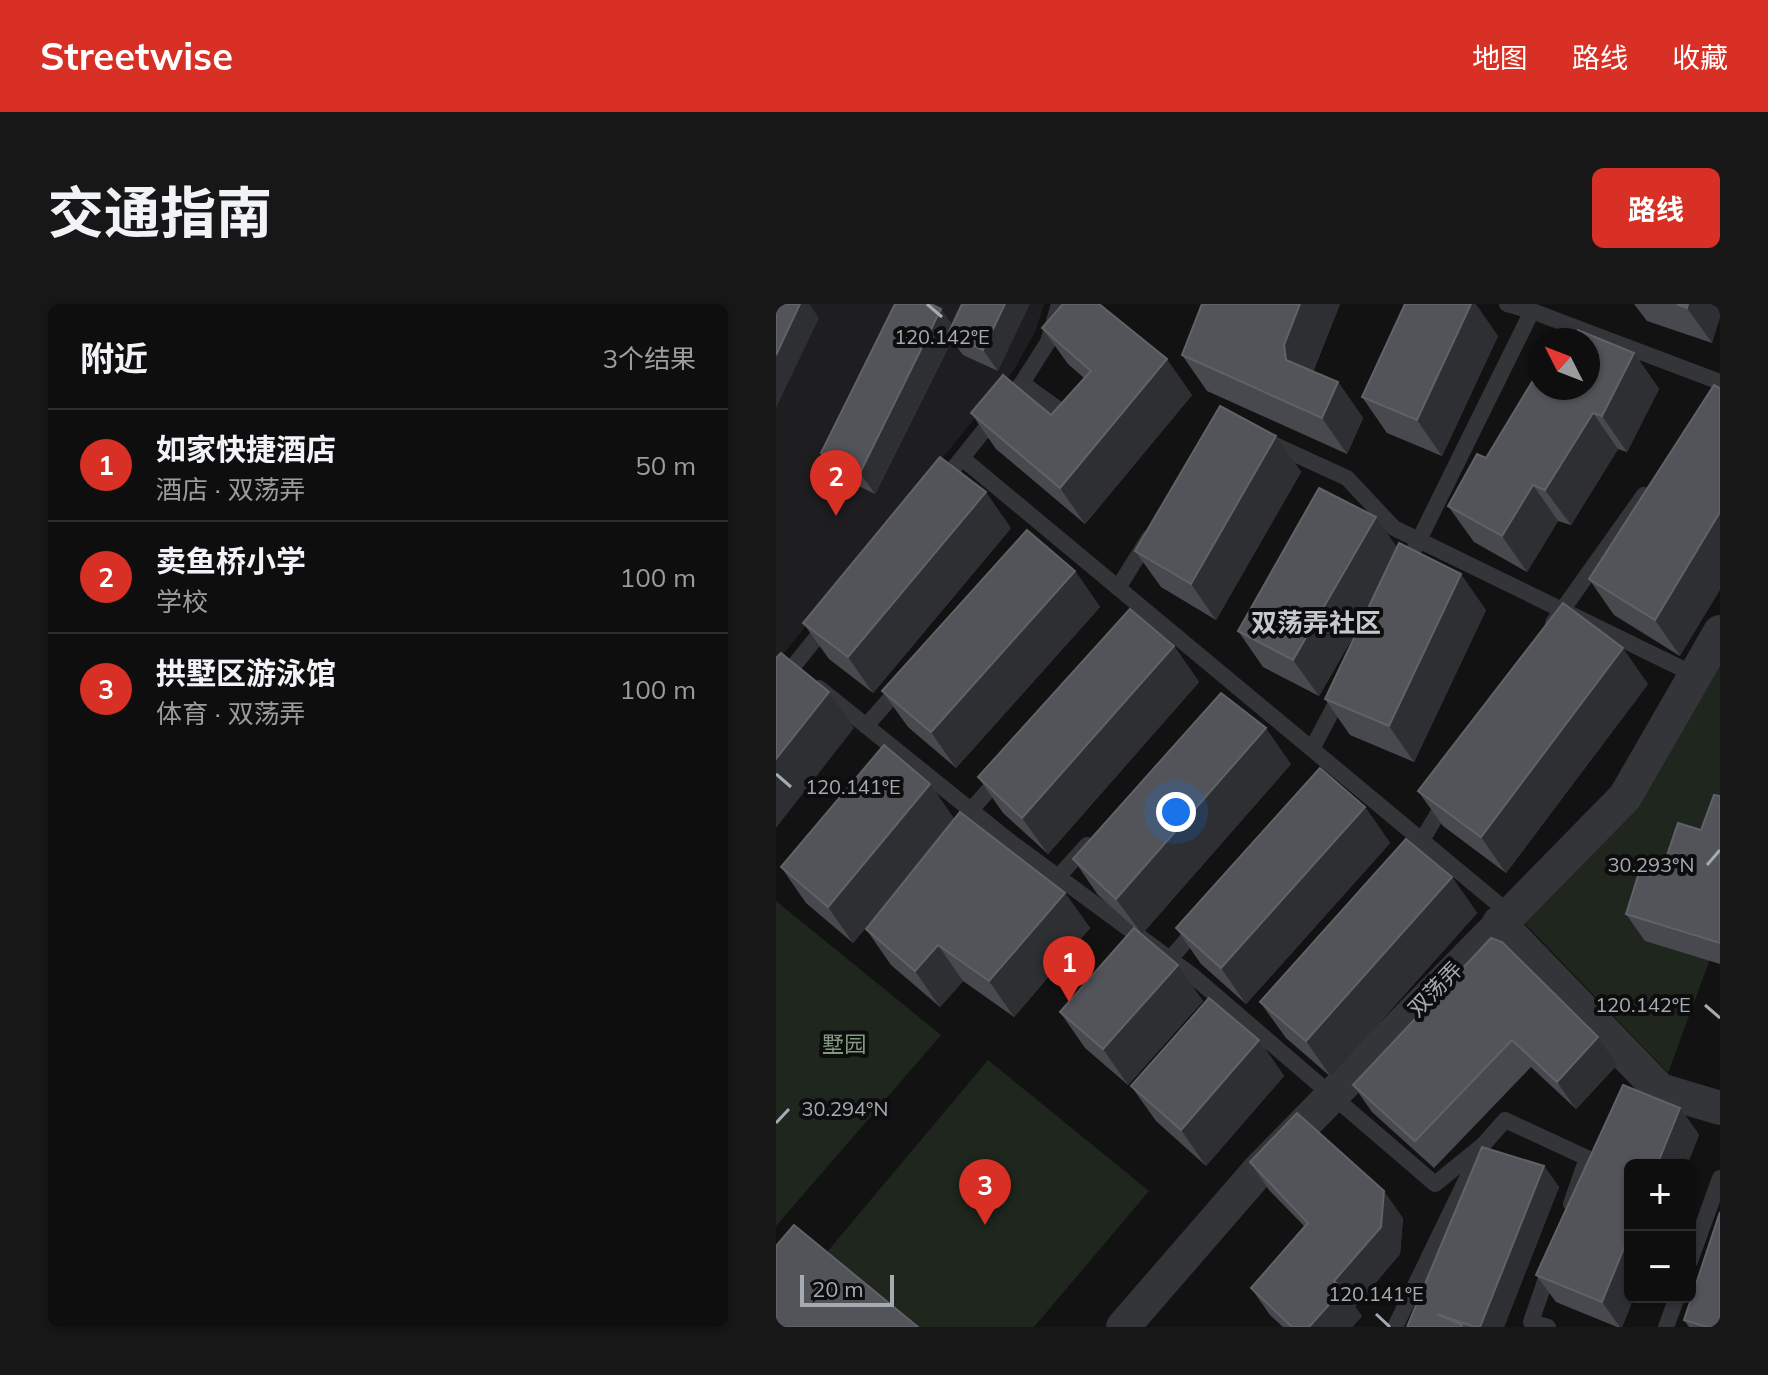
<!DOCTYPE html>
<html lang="zh">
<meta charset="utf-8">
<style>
body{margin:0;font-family:Mulish,"Noto Sans SC",sans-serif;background:#171717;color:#f1f3f6}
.controls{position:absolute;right:24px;bottom:24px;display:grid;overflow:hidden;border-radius:12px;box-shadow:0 2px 6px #0004}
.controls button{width:72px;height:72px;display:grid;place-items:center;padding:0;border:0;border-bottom:2px solid #2e2e2e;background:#0e0e0e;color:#f1f3f6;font:40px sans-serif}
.compass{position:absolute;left:752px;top:24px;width:72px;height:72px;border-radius:50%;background:#0e0e0e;box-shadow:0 2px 6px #0004;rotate:312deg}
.scale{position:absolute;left:24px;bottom:20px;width:94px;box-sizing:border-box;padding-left:8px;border:4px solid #a4abb3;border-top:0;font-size:22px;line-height:28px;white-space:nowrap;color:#a4abb3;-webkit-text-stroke:6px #0d0d0e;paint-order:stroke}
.you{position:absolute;left:400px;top:508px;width:28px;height:28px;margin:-20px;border:6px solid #fff;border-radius:50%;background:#1a73e8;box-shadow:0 0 0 12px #1a73e833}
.badge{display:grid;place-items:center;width:52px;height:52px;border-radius:50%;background:#d93025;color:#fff;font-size:26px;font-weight:700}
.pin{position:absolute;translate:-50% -66px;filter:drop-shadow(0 2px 4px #0008)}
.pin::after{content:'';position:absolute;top:42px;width:28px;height:24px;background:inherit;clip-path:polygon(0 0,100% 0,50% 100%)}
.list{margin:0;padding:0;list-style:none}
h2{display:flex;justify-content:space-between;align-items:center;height:104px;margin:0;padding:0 32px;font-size:34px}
h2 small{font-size:26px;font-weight:400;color:#9b9c9e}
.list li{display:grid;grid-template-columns:52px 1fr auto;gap:24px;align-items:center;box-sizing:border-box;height:112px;padding:0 32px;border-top:2px solid #2e2e2e}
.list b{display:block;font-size:30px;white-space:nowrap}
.list p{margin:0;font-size:26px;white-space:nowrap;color:#9b9c9e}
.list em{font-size:26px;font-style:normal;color:#9b9c9e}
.map{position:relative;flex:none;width:944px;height:1023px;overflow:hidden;border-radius:12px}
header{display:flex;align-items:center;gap:48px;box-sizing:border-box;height:112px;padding:0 40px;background:#d93025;color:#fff}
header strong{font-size:38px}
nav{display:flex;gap:44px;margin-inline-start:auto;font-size:28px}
.intro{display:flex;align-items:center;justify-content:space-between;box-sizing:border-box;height:192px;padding:0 48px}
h1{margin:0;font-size:56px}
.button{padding:20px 36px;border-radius:12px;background:#d93025;color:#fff;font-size:28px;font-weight:700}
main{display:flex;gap:48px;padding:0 48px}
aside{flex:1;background:#0e0e0e;border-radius:12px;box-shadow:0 2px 6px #0004}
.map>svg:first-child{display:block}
</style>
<header>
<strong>Streetwise</strong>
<nav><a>地图</a><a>路线</a><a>收藏</a></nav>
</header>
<div class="intro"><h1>交通指南</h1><a class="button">路线</a></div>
<main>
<aside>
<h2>附近<small>3个结果</small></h2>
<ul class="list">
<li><span class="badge">1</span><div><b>如家快捷酒店</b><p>酒店 · 双荡弄</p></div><em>50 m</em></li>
<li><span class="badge">2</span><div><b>卖鱼桥小学</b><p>学校</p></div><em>100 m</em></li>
<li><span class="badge">3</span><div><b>拱墅区游泳馆</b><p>体育 · 双荡弄</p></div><em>100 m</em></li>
</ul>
</aside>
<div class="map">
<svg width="944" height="1023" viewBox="0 0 944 1023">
<rect width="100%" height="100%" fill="#121213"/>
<!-- built -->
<polygon fill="#1e1e20" points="0,0 268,0 260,26 238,66 0,359"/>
<!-- green -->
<g fill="#1e261e">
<polygon points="944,352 944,628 892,769 735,605"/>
<polygon points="0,597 165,731 0,922"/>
<polygon points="212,756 373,887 258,1023 129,1023 46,954"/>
</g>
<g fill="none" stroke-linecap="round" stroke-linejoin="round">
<!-- lane -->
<g stroke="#333538" stroke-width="16">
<polyline points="731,0 756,7 944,78"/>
<polyline points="246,79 297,116"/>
<polyline points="490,137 571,174 618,224 919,371"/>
<polyline points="186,154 733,609"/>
<polyline points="165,180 246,79 272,38 283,0"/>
<polyline points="639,244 756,7"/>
<polyline points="342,284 373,234"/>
<polyline points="777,319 868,191"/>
<polyline points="0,384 52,319"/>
<polyline points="43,384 232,536 417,672 659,880 707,841"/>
<polyline points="90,422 126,381"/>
<polyline points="536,445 567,386"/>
<polyline points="195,506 226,471"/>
<polyline points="627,559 646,536 670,496"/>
<polyline points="282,573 311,541"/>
<polyline points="394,655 422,623"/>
<polyline points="914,957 944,874"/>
<polyline points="619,1023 707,841 729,816 811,854 795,900"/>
<polyline points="772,1023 755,1018 774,963"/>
<polyline points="890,1023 901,993"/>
</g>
<!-- street -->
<g stroke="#333538" stroke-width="34">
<polyline points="723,619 884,786 944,804"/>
<polyline points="347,1023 484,865 849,493 944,328"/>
</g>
</g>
<!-- wall -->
<g fill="#48494e">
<polygon points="186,0 222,67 187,51 176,36 99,190 60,171 45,149 176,20"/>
<polygon points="564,0 537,68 562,78 587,114 571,150 431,87 406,51"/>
<polygon points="858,0 944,0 936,39 871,17"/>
<polygon points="266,24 416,91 309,220 220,145 195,109 275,111 308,74 292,60"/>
<polygon points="722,32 666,152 611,129 586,93"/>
<polygon points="858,49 883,85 851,148 842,145 795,221 782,217 751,268 698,238 672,202 764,84"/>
<polygon points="938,81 904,352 838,311 813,275"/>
<polygon points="500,132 525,168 440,316 385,283 359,247"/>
<polygon points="235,224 97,389 53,355 27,319"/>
<polygon points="621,243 710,306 638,458 574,431 549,395 585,319 543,392 487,363 462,327"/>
<polygon points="299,267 324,303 180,464 132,423 106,387"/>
<polygon points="398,342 423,378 272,550 227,509 202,473"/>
<polygon points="872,380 730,569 667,522 642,487"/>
<polygon points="515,460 366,630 427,697 352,781 309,744 284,708 360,625 322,591 297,555"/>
<polygon points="154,480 178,515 289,589 314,624 238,713 187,677 164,703 115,661 90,625 109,601 77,639 30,599 5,563"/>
<polygon points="944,492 944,660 869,637 850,610 887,563 925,526"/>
<polygon points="589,503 614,539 470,700 425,660 400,624"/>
<polygon points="676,573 701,609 555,773 510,734 484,698"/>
<polygon points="715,634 841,761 800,805 755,763 658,864 596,808 577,781"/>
<polygon points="483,736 508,772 430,862 380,817 355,782"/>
<polygon points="847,781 904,804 923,831 911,861 854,861 854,993 858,993 846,1023 841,1023 780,998 760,971"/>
<polygon points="474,858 627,914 624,950 579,1003 586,1012 576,1023 507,1023 494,1011 475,984 528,922 493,886"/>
<polygon points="768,862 783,883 728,1023 631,1023"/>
<polygon points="908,1016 944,1023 913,1023"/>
</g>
<!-- shaded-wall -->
<g fill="#2e2f32">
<polygon points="24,0 33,0 43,14 0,104 0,51"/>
<polygon points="229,0 254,0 222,67 207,46"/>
<polygon points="524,0 564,0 533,77 510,56 508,41"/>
<polygon points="695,0 700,0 722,32 666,152 641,116"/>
<polygon points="912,0 944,0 944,14 936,39 911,4"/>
<polygon points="165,5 181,27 172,30 176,36 99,190 84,169"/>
<polygon points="858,49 883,85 851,148 826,112"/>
<polygon points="391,55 416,91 309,220 284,184"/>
<polygon points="562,78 587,114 571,150 546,114"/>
<polygon points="817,109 842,145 795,221 769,186"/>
<polygon points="500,132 525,168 440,316 415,280"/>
<polygon points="757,181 782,217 751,268 726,232"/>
<polygon points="210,188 235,224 97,389 72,353"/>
<polygon points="944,208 944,286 904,352 879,316"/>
<polygon points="600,213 625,249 543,392 517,356"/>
<polygon points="299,267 324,303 180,464 155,428"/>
<polygon points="685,270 710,306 638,458 613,422"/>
<polygon points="398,342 423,378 272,550 246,514"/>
<polygon points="847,344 872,380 730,569 705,533"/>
<polygon points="53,388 78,424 0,524 0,455"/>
<polygon points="490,424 515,460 366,630 340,595"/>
<polygon points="154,480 179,516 77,639 52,603"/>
<polygon points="589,503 614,539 470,700 445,664"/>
<polygon points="676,573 701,609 555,773 530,737"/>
<polygon points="289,589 314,624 238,713 213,677"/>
<polygon points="162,641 187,677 164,703 139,667"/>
<polygon points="402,661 427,697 352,781 327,745"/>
<polygon points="822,733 841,761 800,805 781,778"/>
<polygon points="483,736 508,772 430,862 405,826"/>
<polygon points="904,804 923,831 911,861 881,861"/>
<polygon points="768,862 783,883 728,1023 704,1023"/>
<polygon points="608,887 627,914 624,950 579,1003 586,1012 576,1023 533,1023"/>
<polygon points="854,929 854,993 858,993 846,1023 844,1023 826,998"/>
</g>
<!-- building -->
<g fill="#525459" stroke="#5f6267" stroke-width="2">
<polygon points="0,0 24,0 0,51"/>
<polygon points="119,0 155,0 165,5 84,169 45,149"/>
<polygon points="186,0 229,0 207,46 172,30"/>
<polygon points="287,0 323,0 391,55 284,184 195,109 227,71 275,111 315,67 266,24"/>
<polygon points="426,0 524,0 508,41 510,56 562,78 546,114 406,51"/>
<polygon points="629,0 695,0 641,116 586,93"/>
<polygon points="901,0 912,0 911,4"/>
<polygon points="802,26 858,49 826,112 817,109 769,186 757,181 726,232 672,202 701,150 710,154 756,78 764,82 764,84 812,84 812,36 796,36"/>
<polygon points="938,81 944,84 944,208 879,316 813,275"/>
<polygon points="444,102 500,132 415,280 359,247"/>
<polygon points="164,153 210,188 72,353 27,319"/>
<polygon points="543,184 600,213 517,356 462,327"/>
<polygon points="251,226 299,267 155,428 106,387"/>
<polygon points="623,239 685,270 613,422 549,395"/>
<polygon points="787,299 847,344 705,533 642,487"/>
<polygon points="354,305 398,342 246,514 202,473"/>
<polygon points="5,349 53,388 0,455 0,354"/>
<polygon points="445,389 490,424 340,595 297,555"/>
<polygon points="108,441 154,480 52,603 5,563"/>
<polygon points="544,464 589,503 445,664 400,624"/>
<polygon points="938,491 944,492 944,639 850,610 867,556 887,563 902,519 925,526"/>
<polygon points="184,508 289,589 213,677 162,641 139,667 90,625"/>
<polygon points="630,535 676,573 530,737 484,698"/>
<polygon points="358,624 402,661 327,745 284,708"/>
<polygon points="715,634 726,638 822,733 781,778 736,736 639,837 577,781"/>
<polygon points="433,694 483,736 405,826 355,782"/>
<polygon points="847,781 904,804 881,861 854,861 854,929 826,998 760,971"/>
<polygon points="521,809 608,887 605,923 558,977 567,985 533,1023 516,1023 475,984 532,919 474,858"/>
<polygon points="706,843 768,862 704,1023 699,1023 661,1010 686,1021 685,1023 631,1023"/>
<polygon points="944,908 944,1023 931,1023 908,1016"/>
<polygon points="18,921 142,1023 0,1023 0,942"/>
</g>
<!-- ticks -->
<path fill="none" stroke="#a4abb3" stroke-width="3" d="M151 0 166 13M0 470 15 483M931 561 944 546M929 701 944 714M0 819 13 805M600 1010 614 1023"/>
<g text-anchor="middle" stroke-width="8" stroke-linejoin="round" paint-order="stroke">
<!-- street labels -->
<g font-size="22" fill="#a4abb3" stroke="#0d0d0e">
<text transform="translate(659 685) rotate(-46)" y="8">双荡弄</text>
</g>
<!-- park labels -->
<g font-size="22" fill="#7f9d7c" stroke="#0d0d0e">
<text x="68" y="748">墅园</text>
</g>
<!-- quarter labels -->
<g font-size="26" font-weight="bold" fill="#c5c9cf" stroke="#0d0d0e">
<text x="540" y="328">双荡弄社区</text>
</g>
</g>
<g font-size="20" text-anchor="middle" fill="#a4abb3" stroke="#0d0d0e" stroke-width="8" stroke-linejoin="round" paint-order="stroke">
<text x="166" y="40">120.142°E</text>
<text x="77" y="490">120.141°E</text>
<text x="875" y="568">30.293°N</text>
<text x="867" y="708">120.142°E</text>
<text x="69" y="812">30.294°N</text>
<text x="600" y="997">120.141°E</text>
</g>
</svg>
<div class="controls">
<button>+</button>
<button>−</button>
</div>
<svg class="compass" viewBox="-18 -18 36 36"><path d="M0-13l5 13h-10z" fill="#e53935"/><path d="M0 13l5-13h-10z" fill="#9b9c9e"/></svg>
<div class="scale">20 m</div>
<div class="you"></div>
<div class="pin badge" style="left:293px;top:698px">1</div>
<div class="pin badge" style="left:60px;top:212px">2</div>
<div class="pin badge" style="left:209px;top:921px">3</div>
</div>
</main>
